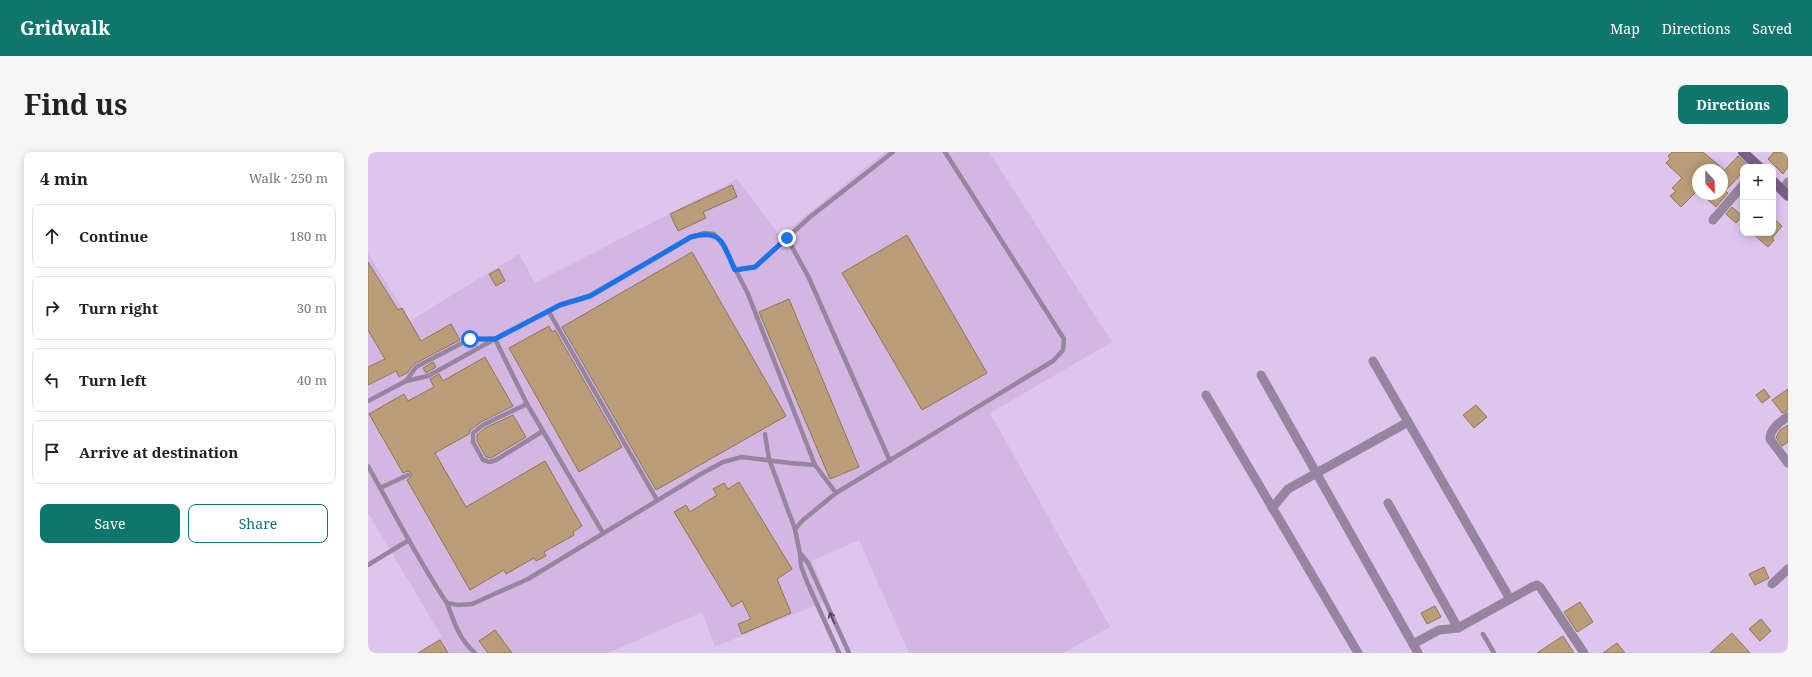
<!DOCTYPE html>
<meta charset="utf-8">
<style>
body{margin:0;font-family:"Noto Serif",serif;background:#f6f6f6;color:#222}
.controls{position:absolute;right:12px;top:12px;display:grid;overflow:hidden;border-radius:8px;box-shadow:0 2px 10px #0003}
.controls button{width:36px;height:36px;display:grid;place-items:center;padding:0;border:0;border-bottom:1px solid #e0e0e0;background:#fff;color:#222;font:20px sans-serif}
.compass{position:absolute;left:1324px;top:12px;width:36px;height:36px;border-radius:50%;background:#fff;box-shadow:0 2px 10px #0003;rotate:158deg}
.stop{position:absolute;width:12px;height:12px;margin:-9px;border:3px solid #1a73e8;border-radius:50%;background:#fff}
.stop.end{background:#1a73e8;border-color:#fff;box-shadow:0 1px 4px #0008}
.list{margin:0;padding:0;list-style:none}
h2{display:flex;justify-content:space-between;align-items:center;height:52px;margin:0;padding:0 16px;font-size:17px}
h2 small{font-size:13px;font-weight:400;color:#767676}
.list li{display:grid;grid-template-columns:26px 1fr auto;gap:12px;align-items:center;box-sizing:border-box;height:64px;margin:0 8px 8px;padding:0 8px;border:1px solid #e0e0e0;border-radius:8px}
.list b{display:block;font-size:15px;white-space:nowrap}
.list em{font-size:13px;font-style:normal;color:#767676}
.actions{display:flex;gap:8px;padding:12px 16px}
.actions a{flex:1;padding:9px 0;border:1px solid #0f766e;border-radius:8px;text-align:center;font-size:14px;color:#0f766e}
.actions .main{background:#0f766e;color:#fff}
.icon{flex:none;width:22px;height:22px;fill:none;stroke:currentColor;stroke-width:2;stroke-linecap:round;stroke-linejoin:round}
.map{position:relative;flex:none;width:1420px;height:501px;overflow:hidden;border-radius:8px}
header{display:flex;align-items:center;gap:24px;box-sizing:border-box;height:56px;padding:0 20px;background:#0f766e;color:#fff}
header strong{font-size:19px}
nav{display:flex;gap:22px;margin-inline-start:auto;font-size:14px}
.intro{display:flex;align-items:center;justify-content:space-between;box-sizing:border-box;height:96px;padding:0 24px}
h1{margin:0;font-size:28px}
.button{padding:10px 18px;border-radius:8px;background:#0f766e;color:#fff;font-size:14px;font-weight:700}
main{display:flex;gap:24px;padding:0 24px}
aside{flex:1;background:#fff;border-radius:8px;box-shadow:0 2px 10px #0003}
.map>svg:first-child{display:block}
</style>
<header>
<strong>Gridwalk</strong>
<nav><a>Map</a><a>Directions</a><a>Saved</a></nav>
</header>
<div class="intro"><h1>Find us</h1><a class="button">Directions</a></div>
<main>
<aside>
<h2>4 min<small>Walk · 250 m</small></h2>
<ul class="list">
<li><svg class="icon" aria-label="ahead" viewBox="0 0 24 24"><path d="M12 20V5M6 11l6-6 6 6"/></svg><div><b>Continue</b></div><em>180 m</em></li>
<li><svg class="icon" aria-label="right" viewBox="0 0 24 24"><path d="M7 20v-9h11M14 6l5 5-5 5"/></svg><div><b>Turn right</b></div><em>30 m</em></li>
<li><svg class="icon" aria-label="left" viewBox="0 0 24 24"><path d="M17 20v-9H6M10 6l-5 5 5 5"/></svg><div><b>Turn left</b></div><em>40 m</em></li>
<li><svg class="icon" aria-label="arrive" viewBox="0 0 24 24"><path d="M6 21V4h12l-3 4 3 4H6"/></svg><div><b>Arrive at destination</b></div></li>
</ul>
<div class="actions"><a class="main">Save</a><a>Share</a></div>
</aside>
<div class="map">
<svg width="1420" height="501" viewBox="0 0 1420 501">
<rect width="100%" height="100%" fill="#dec5ed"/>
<!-- built -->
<polygon fill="#d3b7e2" points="517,0 621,0 744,190 622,261 742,475 695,501 541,501 491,388 444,409 460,448 347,495 334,460 240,501 56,501 53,498 74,485 0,361 0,101 42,169 151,102 167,131 369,27 412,84"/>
<!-- building -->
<g fill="#ba9e79" stroke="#907552">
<polygon points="1304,0 1335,0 1356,18 1330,18 1330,38 1313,55 1302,44 1308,39 1304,36 1314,26 1298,11 1302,7 1300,4"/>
<polygon points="1406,0 1420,0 1420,15 1415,22 1400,7"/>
<polygon points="1370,4 1382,15 1375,15 1375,20 1357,39 1360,41 1348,55 1333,42 1354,42 1354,21"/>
<polygon points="364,33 369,45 335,60 338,66 310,79 302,62"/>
<polygon points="1364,55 1374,64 1368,71 1358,62"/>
<polygon points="1405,66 1414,74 1404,86 1406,88 1400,95 1384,81 1405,81"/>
<polygon points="539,83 619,221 554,258 474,121"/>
<polygon points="324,100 418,264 288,338 194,175"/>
<polygon points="0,110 30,158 34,156 53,189 83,172 92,188 46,212 39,221 31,225 28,219 0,233 0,215 17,207 0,178"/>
<polygon points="131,117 137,129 128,134 121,122"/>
<polygon points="421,147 491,315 462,327 391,160"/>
<polygon points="181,174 184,180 187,178 254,295 211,320 141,196"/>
<polygon points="117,205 145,254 113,270 102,278 101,282 67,301 98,355 177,309 214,374 205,380 206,383 176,400 178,404 168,409 166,406 138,422 136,418 102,438 39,328 43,325 43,321 40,319 35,321 1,262 36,242 40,249 66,235 62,227 71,222 75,229"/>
<polygon points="65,210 68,215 58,221 55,216"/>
<polygon points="1396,237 1402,245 1394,251 1388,243"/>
<polygon points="1420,237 1420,258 1414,261 1404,248"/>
<polygon points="1108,253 1119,265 1106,276 1095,263"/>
<polygon points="145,263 158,285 123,306 118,305 109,289 109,283 117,276"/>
<polygon points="1420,273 1420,290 1414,294 1408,285 1412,278"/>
<polygon points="371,330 424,417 409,427 423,461 374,482 370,472 383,467 374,449 364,455 306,360 318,353 322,360 349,343 345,337 356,331 360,337"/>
<polygon points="1396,415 1401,426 1387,433 1381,422"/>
<polygon points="1212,450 1225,470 1209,480 1196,460"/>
<polygon points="1067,454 1073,465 1059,472 1053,461"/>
<polygon points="1393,467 1403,479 1392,489 1381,477"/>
<polygon points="127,478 144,501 120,501 111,489"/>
<polygon points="1364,481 1382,501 1342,501"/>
<polygon points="1195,484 1206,501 1169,501"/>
<polygon points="72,488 80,501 50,501"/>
<polygon points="1249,491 1257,501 1235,501"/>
</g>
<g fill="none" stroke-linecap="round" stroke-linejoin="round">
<!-- lane -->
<g stroke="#95859e" stroke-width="4.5">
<polyline points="419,86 442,65 525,0"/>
<polyline points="367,118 387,115 419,86 440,124 522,309"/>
<polyline points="181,160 289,348"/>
<polyline points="38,229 48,215 102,187 127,187 159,252 235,381"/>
<polyline points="0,249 38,229 60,224 127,187 192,153 222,144 323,85 337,81 346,82 354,91 380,142 447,313 468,341"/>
<polyline points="159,252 115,273 105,281 105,290 115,308 122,310 128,308 175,279"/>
<polyline points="397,282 401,307 427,377"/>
<path d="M0 314C26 360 49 407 79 451L90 453 104 452 160 427 333 322 355 310 374 305 422 311 447 313"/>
<polyline points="12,336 40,323"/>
<polyline points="433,402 440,411 481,501"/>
<polyline points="0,413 41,388"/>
<path d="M79 451C86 470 91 487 107 501"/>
<polyline points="1115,482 1126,501"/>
<polyline points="471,501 439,430 433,414 432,402 427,377 435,368 468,341 685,209 695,198 696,187 577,0"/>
</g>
<!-- street -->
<g stroke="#95859e" stroke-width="9">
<polyline points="1414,38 1420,30"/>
<polyline points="1345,68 1375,33"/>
<polyline points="1005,209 1142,447"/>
<polyline points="893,223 1050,501"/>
<polyline points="838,243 990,501"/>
<path d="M1420 264C1413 270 1402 276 1402 287L1420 311"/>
<polyline points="1020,351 1090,476"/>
<polyline points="904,356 920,337 1040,270"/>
<polyline points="1404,432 1420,417"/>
<polyline points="1045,492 1071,478 1090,476 1164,435 1169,433 1172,435 1216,501"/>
</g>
<!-- secondary -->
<g stroke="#786185" stroke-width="10">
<polyline points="1375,0 1391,15"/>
<polyline points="1405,29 1420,44"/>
</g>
</g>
<!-- one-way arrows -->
<defs><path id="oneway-shaft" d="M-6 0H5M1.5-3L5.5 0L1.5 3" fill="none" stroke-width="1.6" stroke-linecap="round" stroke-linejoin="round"/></defs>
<use stroke="#514558" href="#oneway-shaft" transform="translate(464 466) rotate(-114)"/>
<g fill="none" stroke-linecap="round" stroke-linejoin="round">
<!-- route -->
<path stroke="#1a73e8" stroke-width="5" d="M102 187H127L192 153 222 144 323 85C355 76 355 93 367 118L387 115 419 86"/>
</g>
</svg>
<div class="controls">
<button>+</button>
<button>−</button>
</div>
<svg class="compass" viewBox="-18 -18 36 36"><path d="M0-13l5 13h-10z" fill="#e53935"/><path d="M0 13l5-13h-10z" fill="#767676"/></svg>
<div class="stop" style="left:102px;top:187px"></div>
<div class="stop end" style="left:419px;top:86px"></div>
</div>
</main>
